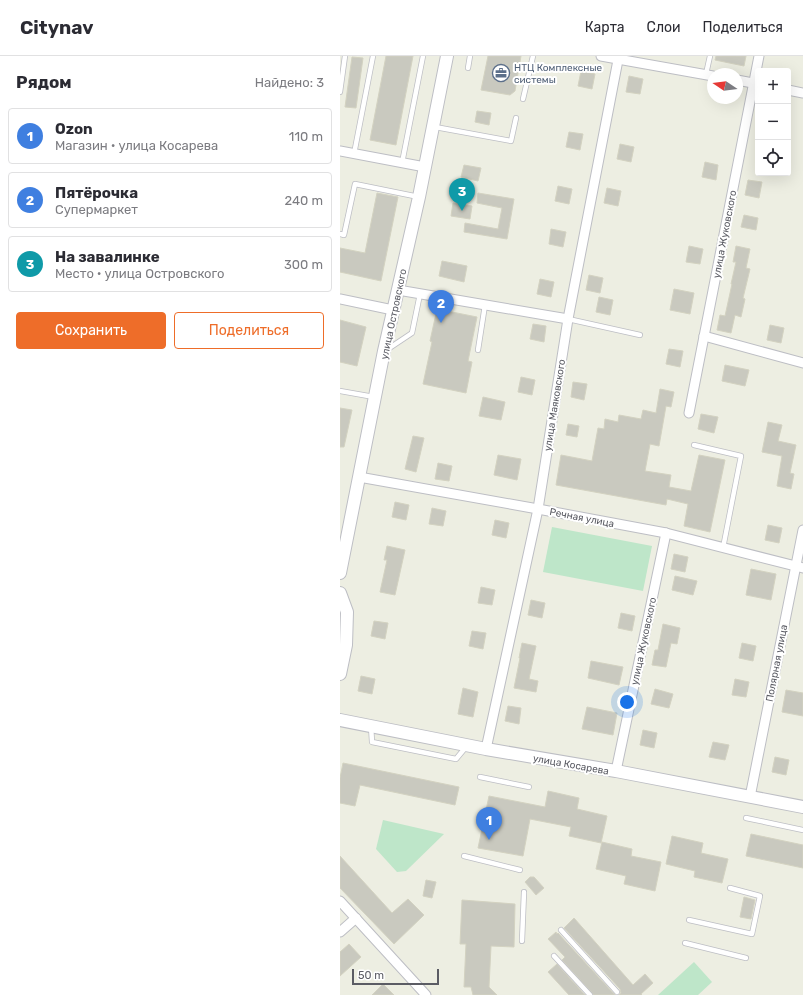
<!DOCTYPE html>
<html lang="ru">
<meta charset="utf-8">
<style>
body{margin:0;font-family:Rubik,sans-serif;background:#f7f7f7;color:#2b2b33}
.controls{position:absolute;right:12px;top:12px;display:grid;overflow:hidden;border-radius:4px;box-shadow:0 4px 16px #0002}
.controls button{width:36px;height:36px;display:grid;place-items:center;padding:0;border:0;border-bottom:1px solid #e1e1e2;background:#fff;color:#2b2b33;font:20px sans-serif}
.compass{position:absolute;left:367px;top:12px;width:36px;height:36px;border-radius:50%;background:#fff;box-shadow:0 4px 16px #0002;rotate:283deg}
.scale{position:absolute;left:12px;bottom:10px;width:87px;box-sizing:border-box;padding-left:4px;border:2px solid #5b5c64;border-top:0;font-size:11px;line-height:14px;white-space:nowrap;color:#5b5c64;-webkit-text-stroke:3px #fff;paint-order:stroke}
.you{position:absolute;left:287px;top:646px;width:14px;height:14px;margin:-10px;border:3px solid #fff;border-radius:50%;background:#1a73e8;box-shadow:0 0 0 6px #1a73e833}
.badge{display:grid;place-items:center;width:26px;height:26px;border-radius:50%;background:#ee6d29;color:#fff;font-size:13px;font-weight:700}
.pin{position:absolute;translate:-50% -33px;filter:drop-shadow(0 1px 2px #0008)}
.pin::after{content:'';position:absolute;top:21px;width:14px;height:12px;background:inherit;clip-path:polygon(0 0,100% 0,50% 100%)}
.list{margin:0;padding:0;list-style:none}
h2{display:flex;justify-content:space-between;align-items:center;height:52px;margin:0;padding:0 16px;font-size:17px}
h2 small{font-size:13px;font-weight:400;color:#7c7c81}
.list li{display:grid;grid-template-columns:26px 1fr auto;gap:12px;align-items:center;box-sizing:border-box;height:56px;margin:0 8px 8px;padding:0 8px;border:1px solid #e1e1e2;border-radius:4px}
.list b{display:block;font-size:15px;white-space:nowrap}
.list p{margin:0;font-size:13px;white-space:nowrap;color:#7c7c81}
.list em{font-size:13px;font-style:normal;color:#7c7c81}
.actions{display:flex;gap:8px;padding:12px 16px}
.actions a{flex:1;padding:9px 0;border:1px solid #ee6d29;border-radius:4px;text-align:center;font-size:14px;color:#ee6d29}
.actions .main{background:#ee6d29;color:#fff}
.icon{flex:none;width:22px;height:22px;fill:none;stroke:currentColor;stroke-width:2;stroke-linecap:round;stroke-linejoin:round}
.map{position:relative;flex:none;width:463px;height:939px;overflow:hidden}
header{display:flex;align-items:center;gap:24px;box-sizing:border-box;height:56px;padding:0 20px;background:#fff;border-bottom:1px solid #e1e1e2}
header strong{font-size:19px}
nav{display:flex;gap:22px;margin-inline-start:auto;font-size:14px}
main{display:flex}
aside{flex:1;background:#fff}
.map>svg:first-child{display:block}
</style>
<header>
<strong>Citynav</strong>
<nav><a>Карта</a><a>Слои</a><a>Поделиться</a></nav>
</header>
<main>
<aside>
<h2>Рядом<small>Найдено: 3</small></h2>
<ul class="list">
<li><span class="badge" style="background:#3f7fe0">1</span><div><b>Ozon</b><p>Магазин · улица Косарева</p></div><em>110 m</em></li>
<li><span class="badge" style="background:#3f7fe0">2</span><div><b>Пятёрочка</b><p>Супермаркет</p></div><em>240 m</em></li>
<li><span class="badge" style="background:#0f9aa8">3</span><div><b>На завалинке</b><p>Место · улица Островского</p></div><em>300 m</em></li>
</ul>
<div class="actions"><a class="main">Сохранить</a><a>Поделиться</a></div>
</aside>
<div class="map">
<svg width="463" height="939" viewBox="0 0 463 939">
<rect width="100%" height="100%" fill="#edeee2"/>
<!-- green -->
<g fill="#bee6c9">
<polygon points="212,471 312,490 303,535 203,516"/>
<polygon points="43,764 104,778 66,815 57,816 36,793"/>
<polygon points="354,906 372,926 358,939 318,939"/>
</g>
<!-- building -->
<g fill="#c9c9bf" stroke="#d3d2c1">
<polygon points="46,0 73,0 56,89 30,84"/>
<polygon points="148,0 181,0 175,35 170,39 141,34"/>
<polygon points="376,0 406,0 404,10 375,4"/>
<polygon points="12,1 23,2 16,52 5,51"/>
<polygon points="241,15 255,18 252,33 238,30"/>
<polygon points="289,20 303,23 300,38 286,36"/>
<polygon points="137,55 151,57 149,69 135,66"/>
<polygon points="229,76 243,78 240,94 226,91"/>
<polygon points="280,88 294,91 291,106 277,103"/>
<polygon points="365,106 378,109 376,124 362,121"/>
<polygon points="124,109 141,112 138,125 121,121"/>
<polygon points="408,124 422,126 419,142 405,139"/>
<polygon points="218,130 232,133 229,148 215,145"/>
<polygon points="267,132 281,135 278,150 264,147"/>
<polygon points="37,137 58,141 41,225 0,216 0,192 25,197"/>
<polygon points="138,137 174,143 167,183 124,176 125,167 158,173 162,152 137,147"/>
<polygon points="113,147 132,150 130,163 111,160"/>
<polygon points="404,159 418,162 416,174 401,171"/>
<polygon points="211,173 226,176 223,191 209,188"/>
<polygon points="349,190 363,193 360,208 346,206"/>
<polygon points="396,190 410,193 406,212 410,213 403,242 405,243 401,261 395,259 391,277 377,274 380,259 385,260 392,228 391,228 396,206 393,206"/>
<polygon points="102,205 127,210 124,226 99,220"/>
<polygon points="249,219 263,222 260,237 246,234"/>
<polygon points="200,223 214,226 211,241 197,238"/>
<polygon points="334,233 354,237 350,258 330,254"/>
<polygon points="259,241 273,244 270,259 256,256"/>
<polygon points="97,253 137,261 128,305 132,306 126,337 83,328 92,286 90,285"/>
<polygon points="0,264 26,271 17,310 0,306"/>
<polygon points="193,268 206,270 204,286 190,283"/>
<polygon points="430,269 444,272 441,287 427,284"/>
<polygon points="329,293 343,295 340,311 326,308"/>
<polygon points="385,309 409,314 405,330 382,325"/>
<polygon points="181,321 195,324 192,339 178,336"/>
<polygon points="233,326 247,328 244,344 231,341"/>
<polygon points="320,333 334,336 331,351 326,350 319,390 310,388 305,415 331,419 329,431 351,435 359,399 385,404 370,476 344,470 348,448 327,443 326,449 216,429 221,399 252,405 258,372 264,373 265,363 278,366 279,359 301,363 303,354 316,357"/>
<polygon points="143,341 165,346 161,364 139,360"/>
<polygon points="0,352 12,354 4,391 0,391"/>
<polygon points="361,358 378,361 374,377 358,373"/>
<polygon points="428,366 442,369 438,385 456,389 450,417 454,418 451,433 437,430 442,400 422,396"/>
<polygon points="228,368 239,370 237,381 226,379"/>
<polygon points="73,380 84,382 76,416 65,413"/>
<polygon points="158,399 181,403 177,424 154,419"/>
<polygon points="98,407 112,410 109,425 95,423"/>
<polygon points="55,446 69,449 66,464 52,461"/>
<polygon points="92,452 106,455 103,470 89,468"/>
<polygon points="155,464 169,467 166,482 152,479"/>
<polygon points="428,469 442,472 439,487 425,484"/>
<polygon points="47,490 65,494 55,539 40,536 47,504 44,504"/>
<polygon points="334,498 348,501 345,516 331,513"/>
<polygon points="411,513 436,518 431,544 406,539"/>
<polygon points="335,520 357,525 353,539 332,534"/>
<polygon points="141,531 155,534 152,549 138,547"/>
<polygon points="191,544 205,547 202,562 188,559"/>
<polygon points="281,557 295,560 292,575 278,572"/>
<polygon points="34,565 48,567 45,583 31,580"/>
<polygon points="323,568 340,572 337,588 331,587 326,611 312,609 315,594 318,594"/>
<polygon points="132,575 146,577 143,593 129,590"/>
<polygon points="182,587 196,590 189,623 198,625 196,636 174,632 180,602 179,602"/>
<polygon points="402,587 416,590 413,605 399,602"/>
<polygon points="251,605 283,611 279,629 248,622"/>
<polygon points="21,620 35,623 32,638 18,635"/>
<polygon points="395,623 409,626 406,641 392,639"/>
<polygon points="123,632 138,636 133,661 118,658"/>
<polygon points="315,633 333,638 329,652 311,648"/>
<polygon points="446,634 463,637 463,660 442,656"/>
<polygon points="168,650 181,652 179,668 165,665"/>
<polygon points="247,651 277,657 273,679 242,673"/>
<polygon points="303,674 317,677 314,692 300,689"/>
<polygon points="373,686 389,689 385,704 369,701"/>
<polygon points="435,701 449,704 446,719 432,716"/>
<polygon points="3,707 119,731 115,749 20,729 15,750 0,747 0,722"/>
<polygon points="208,735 239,742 237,753 267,760 261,787 229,780 231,771 190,763 183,800 138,792 149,740 205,751"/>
<polygon points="411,778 463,789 463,812 406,800"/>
<polygon points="332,780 363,787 361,797 388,803 382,827 354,821 355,815 326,808"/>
<polygon points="262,786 292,793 291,800 321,806 315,835 284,828 286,820 256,813"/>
<polygon points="0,800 52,857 68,843 84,859 54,888 0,832"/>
<polygon points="190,821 194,821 204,832 196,839 185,826"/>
<polygon points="86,824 96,826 92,842 83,840"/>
<polygon points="404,841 415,844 411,863 400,861"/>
<polygon points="122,844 175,848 174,891 151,890 149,931 157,939 133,939 131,931 124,931 126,888 120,888"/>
<polygon points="234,862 293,929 305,918 313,927 301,938 302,939 279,939 281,937 280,933 224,872"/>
<polygon points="216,876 217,878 218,877 275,939 254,939 222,904 225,901 208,883"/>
<polygon points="9,888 21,901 0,920 0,896"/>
<polygon points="217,908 245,939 229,939 208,916"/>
<polygon points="43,928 54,939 32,939"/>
</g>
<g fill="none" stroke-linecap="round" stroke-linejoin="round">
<!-- service casing -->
<g stroke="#bdbec4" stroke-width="6">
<g id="service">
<polyline points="128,12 130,0"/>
<polyline points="366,18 370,0"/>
<polyline points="0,36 5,0"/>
<polyline points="183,43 193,0"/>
<polyline points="95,71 171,85 176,62"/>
<polyline points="14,98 33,0"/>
<polyline points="62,107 83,0"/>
<polyline points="0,178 4,179 15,128 79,141"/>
<polyline points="228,263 300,279"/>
<polyline points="48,293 72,277 80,238"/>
<polyline points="138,294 145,249"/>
<polyline points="0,335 34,341"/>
<polyline points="354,389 401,400 383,492"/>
<polyline points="31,670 32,686 116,703 126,691"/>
<polyline points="140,721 189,731"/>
<polyline points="406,762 463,774"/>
<polyline points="124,800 180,814"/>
<polyline points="349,864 412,878 420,840 390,832"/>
<polyline points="221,874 277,936"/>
<polyline points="182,885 184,836"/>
<polyline points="345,887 406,902"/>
<polyline points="214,900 250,939"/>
</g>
</g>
<!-- minor casing -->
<g stroke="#bdbec4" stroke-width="11">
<g id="minor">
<polyline points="261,0 373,20"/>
<polyline points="397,24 418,28"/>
<polyline points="448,34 463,37"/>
<polyline points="0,95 85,111"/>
<polyline points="58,234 228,263"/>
<polyline points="0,243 53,254"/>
<polyline points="364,280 463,307"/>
<polyline points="349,357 419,0"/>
<polyline points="19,421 198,453 326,477 463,512"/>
<polyline points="146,693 198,453 228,263 278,4"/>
<polyline points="276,715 326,477"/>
<polyline points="410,741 463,474"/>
<polyline points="0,845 86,939"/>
<polyline points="0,876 16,862"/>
</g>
</g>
<!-- tertiary casing -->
<g stroke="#bdbec4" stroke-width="14">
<g id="tertiary">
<polyline points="0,517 44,295 79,141 107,0"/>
<polyline points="0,537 7,556 6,589 0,618"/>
<polyline points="0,664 146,693 276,715 463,751"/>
</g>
</g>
<!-- service -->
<use href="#service" stroke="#fff" stroke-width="4.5"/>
<!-- minor -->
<use href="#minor" stroke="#fff" stroke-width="9"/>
<!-- tertiary -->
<use href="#tertiary" stroke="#fff" stroke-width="12"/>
</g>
<!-- icons -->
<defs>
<g id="office-ring" transform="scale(0.9)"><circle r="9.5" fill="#fff" stroke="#5c6f8a" stroke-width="1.5"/><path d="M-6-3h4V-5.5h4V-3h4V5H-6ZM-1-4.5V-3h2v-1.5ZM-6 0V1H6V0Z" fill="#5c6f8a"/></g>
</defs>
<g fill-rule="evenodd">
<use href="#office-ring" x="161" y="17"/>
</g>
<g text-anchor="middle" stroke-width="4" stroke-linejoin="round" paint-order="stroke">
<!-- service labels -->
<g font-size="10" fill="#4e5e75" stroke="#fff" text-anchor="start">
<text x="174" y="15">НТЦ Комплексные<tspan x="174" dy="12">системы</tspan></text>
</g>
<!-- street labels -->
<g font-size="10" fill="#5b5c64" stroke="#fff">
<text transform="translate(384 178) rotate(-79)" y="4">улица Жуковского</text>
<text transform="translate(53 258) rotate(-78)" y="4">улица Островского</text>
<text transform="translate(214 349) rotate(-81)" y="4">улица Маяковского</text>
<text transform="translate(242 461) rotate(11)" y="4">Речная улица</text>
<text transform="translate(303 585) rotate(-78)" y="4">улица Жуковского</text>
<text transform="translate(436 607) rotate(-79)" y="4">Полярная улица</text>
<text transform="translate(231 708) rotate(10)" y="4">улица Косарева</text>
</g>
</g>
</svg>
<div class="controls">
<button>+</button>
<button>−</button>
<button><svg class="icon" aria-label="locate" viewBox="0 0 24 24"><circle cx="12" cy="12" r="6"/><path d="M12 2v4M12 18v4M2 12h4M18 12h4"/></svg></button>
</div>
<svg class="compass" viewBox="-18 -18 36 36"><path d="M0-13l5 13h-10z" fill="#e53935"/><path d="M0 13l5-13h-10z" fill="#7c7c81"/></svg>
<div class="scale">50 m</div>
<div class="you"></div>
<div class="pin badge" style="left:149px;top:784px;background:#3f7fe0">1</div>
<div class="pin badge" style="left:101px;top:267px;background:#3f7fe0">2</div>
<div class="pin badge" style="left:122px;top:155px;background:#0f9aa8">3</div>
</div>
</main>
